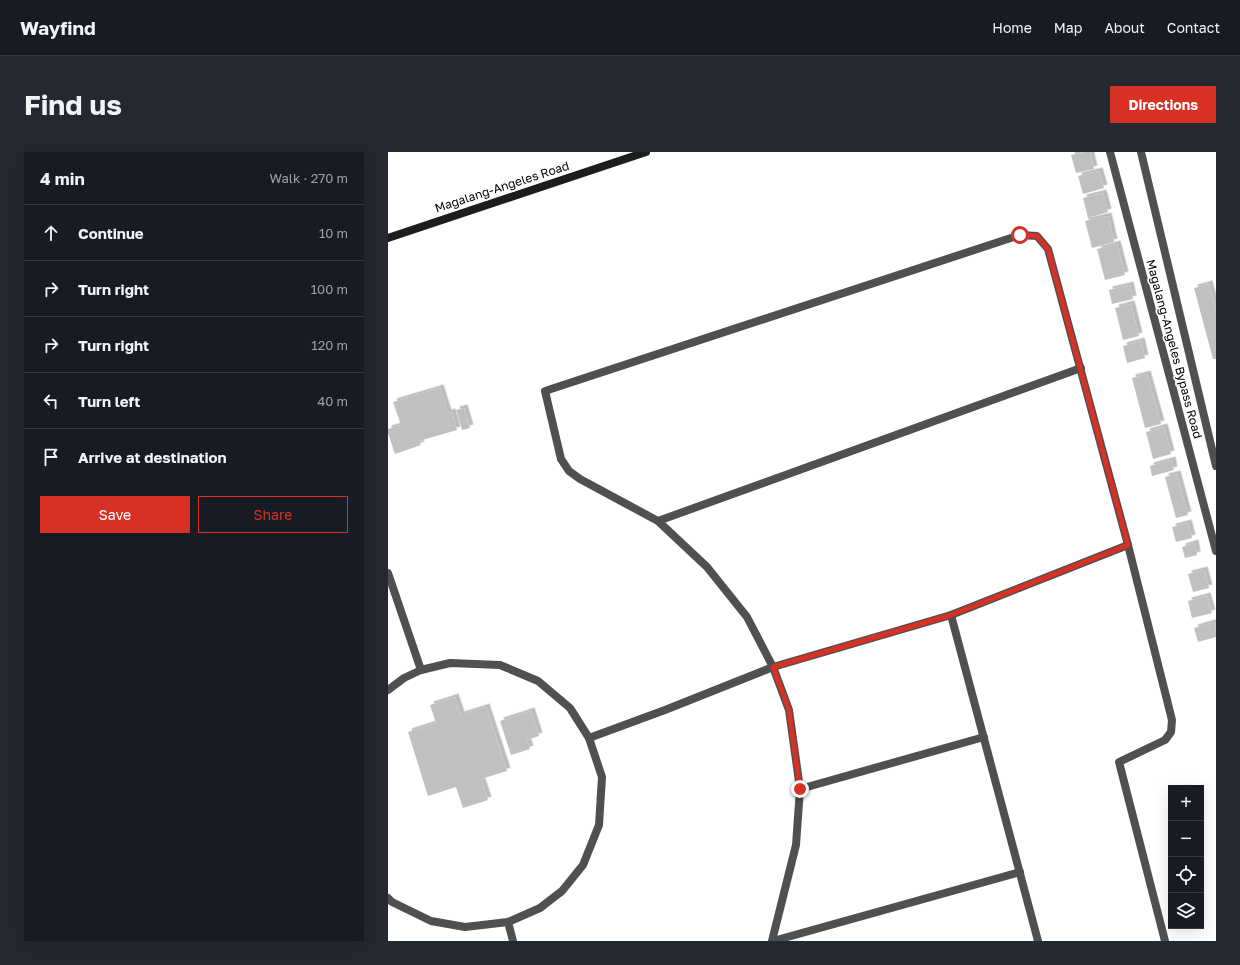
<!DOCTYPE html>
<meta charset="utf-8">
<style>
body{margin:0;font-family:"Golos Text",sans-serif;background:#242831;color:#f1f3f6}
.controls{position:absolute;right:12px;bottom:12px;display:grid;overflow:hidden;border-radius:0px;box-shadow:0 4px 16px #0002}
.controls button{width:36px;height:36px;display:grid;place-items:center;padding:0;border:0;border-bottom:1px solid #363941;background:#171b24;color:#f1f3f6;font:20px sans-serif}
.stop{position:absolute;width:12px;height:12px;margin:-9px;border:3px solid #d93025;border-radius:50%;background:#fff}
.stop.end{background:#d93025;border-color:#fff;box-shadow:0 1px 4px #0008}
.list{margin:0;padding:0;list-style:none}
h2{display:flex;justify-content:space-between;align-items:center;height:52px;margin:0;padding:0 16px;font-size:17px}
h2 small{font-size:13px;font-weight:400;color:#9ea1a6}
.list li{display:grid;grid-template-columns:26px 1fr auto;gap:12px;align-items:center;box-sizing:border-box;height:56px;padding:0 16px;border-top:1px solid #363941}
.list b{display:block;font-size:15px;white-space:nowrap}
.list em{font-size:13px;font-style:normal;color:#9ea1a6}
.actions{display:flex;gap:8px;padding:12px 16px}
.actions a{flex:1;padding:9px 0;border:1px solid #d93025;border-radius:0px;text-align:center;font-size:14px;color:#d93025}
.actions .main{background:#d93025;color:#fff}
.icon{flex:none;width:22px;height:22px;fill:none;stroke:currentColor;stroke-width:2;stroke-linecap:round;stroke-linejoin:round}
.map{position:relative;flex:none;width:828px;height:789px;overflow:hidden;border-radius:0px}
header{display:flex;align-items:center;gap:24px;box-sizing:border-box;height:56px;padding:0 20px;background:#171b24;border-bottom:1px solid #363941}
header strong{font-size:19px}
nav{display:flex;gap:22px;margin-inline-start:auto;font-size:14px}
.intro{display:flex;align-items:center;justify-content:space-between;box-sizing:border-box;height:96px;padding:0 24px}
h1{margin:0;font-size:28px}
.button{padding:10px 18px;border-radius:0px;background:#d93025;color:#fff;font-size:14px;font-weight:700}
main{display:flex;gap:24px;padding:0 24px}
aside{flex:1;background:#171b24;border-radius:0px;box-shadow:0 4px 16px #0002}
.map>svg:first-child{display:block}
</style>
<header>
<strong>Wayfind</strong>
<nav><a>Home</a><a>Map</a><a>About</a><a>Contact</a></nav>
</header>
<div class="intro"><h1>Find us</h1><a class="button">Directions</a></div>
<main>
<aside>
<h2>4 min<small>Walk · 270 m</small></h2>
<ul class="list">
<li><svg class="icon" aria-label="ahead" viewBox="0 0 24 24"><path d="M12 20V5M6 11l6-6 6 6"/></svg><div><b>Continue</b></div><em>10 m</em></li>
<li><svg class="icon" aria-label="right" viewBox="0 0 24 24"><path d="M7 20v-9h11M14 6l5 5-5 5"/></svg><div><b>Turn right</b></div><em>100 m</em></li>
<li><svg class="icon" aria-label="right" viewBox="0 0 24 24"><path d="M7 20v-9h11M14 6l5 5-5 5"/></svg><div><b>Turn right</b></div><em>120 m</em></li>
<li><svg class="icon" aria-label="left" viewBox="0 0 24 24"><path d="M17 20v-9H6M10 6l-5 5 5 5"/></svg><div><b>Turn left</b></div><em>40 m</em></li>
<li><svg class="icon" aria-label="arrive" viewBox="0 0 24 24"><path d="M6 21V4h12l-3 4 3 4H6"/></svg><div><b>Arrive at destination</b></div></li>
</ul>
<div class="actions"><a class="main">Save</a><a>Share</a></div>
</aside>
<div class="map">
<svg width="828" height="789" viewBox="0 0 828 789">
<defs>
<filter id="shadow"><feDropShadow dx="3.5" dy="-3.5" stdDeviation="0" flood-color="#0004"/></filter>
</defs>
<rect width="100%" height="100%" fill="#fff"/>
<!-- building -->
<g fill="#c0c0c0" filter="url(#shadow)">
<polygon points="697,0 702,0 706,17 688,21 683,3"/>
<polygon points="711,19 716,36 695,42 690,24"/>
<polygon points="715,41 720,60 700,66 695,46"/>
<polygon points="720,64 726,90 704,96 697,69"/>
<polygon points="729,92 737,123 717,128 709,97"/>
<polygon points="821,132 828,158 828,207 825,207 806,136"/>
<polygon points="742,133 745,147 724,152 721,138"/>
<polygon points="743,152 751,184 735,188 727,156"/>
<polygon points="753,189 757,206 739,211 735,194"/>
<polygon points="759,222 773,272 757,276 744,226"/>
<polygon points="52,236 60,261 64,260 69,278 31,289 33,293 7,302 0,281 0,277 13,273 5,250"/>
<polygon points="76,256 82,276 74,278 68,258"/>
<polygon points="776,275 783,302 765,307 758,280"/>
<polygon points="784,308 786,318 764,324 762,314"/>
<polygon points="789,322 800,363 788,366 777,325"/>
<polygon points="800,371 804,386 788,390 784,375"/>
<polygon points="807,391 809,403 797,406 794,395"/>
<polygon points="816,418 821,436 805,440 800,422"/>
<polygon points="819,444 824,461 804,466 800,449"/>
<polygon points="827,470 828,485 810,490 806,476"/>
<polygon points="67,545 73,563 98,555 119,619 93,627 100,648 75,656 68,635 40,644 20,580 48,571 42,553"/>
<polygon points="143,559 151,584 139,588 142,597 123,603 112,569"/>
</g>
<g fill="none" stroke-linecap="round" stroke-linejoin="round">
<!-- minor -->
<g stroke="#505050" stroke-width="8">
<polyline points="270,369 693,216"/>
<polyline points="0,421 33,518"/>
<polyline points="563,463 650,789"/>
<polyline points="0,538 16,526 33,518 62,511 112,513 150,529 182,556 201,586 214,625 211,673 195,713 174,739 152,756 120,770 77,775 43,769 4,750 0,746"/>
<polyline points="201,586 277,558 385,515 563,463 740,393"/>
<polyline points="412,637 596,585"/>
<polyline points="120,770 125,789"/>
<polyline points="384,789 408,693 412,637 401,558 385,515 359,465 319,415 270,369 192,327 181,319 173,307 157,239 632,83 649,84 660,97 740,393 784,568 783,580 777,588 731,610 777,789"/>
<polyline points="385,789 632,720"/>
</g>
<!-- tertiary -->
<g stroke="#505050" stroke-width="8">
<polyline points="722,0 828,399"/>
<polyline points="753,0 828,314"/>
</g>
<!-- secondary -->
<polyline stroke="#1d1d1d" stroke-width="8" points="0,86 258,0"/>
</g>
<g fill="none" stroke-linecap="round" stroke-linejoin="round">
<!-- route -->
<polyline stroke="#d93025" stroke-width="5" points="412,637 401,558 385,515 563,463 740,393 660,97 649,84 632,83"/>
</g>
<g text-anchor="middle" stroke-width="3.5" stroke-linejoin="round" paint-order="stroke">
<!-- street labels -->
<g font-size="12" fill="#000" stroke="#fff">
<text transform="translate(114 35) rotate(-18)" y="4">Magalang-Angeles Road</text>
<text transform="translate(786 197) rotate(75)" y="4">Magalang-Angeles Bypass Road</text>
</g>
</g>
</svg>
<div class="controls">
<button>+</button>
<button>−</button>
<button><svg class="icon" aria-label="locate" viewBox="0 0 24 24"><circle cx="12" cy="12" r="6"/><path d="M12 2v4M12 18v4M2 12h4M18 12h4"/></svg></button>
<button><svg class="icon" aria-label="layers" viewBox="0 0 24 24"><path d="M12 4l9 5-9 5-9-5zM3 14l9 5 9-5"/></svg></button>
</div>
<div class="stop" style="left:632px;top:83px"></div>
<div class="stop end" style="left:412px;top:637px"></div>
</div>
</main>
